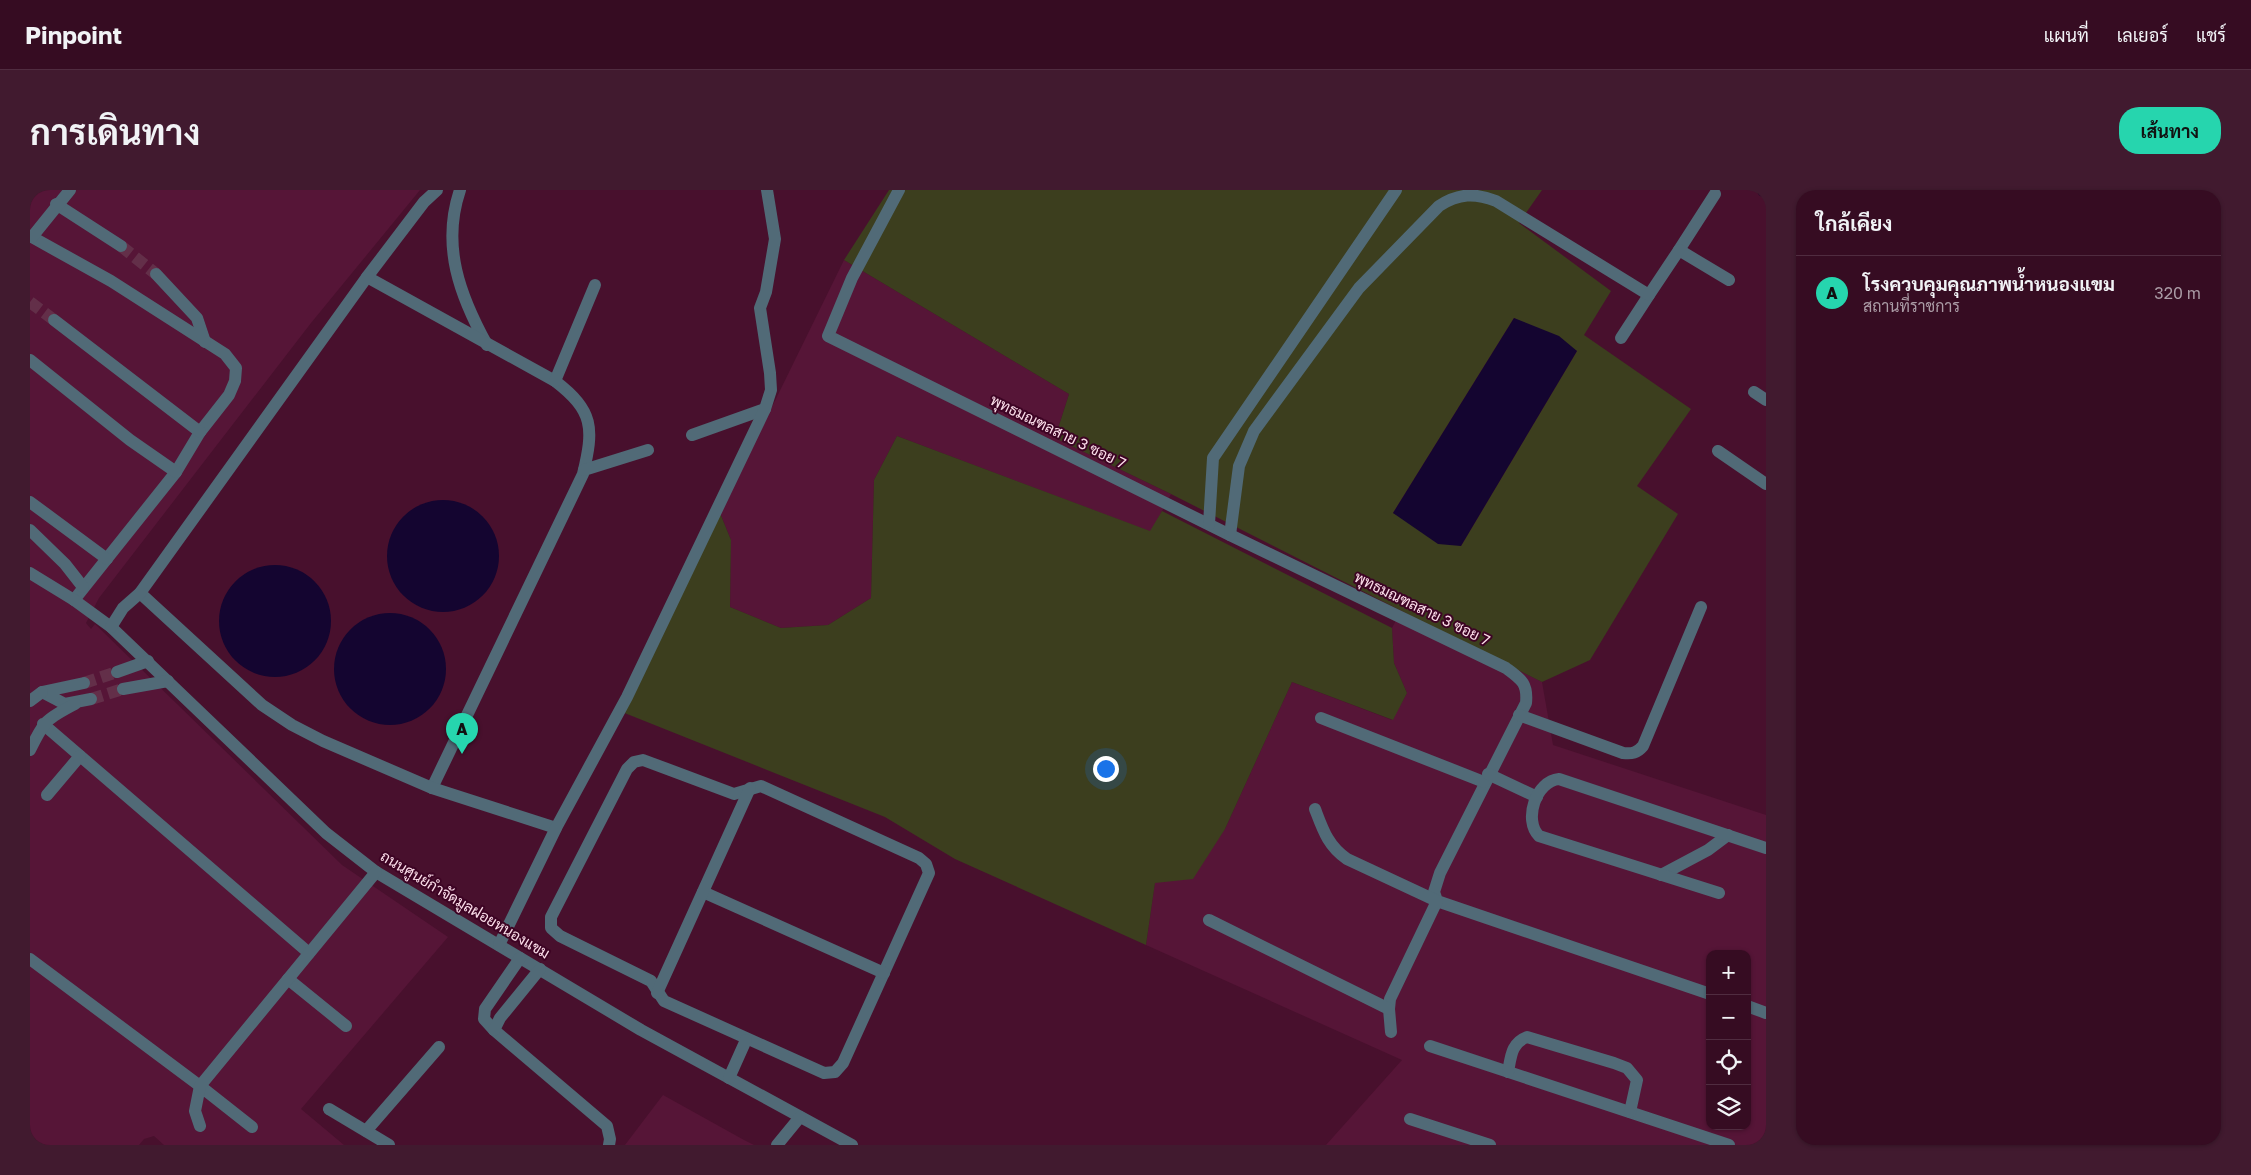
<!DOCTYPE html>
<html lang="th">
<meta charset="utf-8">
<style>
body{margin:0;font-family:"Golos Text",Sarabun,sans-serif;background:#411a2f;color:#f1f3f6}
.controls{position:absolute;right:15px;bottom:15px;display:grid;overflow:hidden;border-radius:10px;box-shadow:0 1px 4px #0004}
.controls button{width:45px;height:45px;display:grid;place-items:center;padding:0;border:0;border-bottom:1px solid #502c40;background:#360c22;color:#f1f3f6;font:25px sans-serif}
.you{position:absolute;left:1075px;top:578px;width:18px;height:18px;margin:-12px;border:4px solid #fff;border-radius:50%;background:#1a73e8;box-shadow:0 0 0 8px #1a73e833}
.badge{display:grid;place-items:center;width:32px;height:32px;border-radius:50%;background:#26d5ae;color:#111;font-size:16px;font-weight:700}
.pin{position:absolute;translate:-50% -41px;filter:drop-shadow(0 1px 2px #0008)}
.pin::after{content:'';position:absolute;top:26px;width:18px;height:15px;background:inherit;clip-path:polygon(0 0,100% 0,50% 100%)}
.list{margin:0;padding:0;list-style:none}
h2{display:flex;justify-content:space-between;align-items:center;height:65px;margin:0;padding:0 20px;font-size:21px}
h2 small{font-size:16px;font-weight:400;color:#aa9ba5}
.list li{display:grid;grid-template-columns:32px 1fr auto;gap:15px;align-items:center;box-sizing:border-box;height:75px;padding:0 20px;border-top:1px solid #502c40}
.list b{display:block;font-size:19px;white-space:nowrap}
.list p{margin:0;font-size:16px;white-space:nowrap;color:#aa9ba5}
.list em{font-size:16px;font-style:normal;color:#aa9ba5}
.icon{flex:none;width:28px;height:28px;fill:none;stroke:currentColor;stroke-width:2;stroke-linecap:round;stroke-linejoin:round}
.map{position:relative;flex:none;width:1736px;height:955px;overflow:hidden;border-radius:20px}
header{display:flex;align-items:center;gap:30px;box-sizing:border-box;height:70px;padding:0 25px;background:#360c22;border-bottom:1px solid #502c40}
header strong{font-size:24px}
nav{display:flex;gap:28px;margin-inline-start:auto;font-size:18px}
.intro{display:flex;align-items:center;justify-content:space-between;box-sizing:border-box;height:120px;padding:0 30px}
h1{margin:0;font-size:35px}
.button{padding:12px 22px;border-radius:20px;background:#26d5ae;color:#111;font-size:18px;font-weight:700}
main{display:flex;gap:30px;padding:0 30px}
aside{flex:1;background:#360c22;border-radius:20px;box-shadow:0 1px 4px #0004}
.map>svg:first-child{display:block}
</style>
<header>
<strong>Pinpoint</strong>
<nav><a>แผนที่</a><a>เลเยอร์</a><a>แชร์</a></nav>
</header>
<div class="intro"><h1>การเดินทาง</h1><a class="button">เส้นทาง</a></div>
<main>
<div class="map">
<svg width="1736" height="955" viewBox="0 0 1736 955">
<rect width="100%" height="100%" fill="#48102d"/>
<!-- built -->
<g fill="#561537" fill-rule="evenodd">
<polygon points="0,0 390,0 281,133 69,408 56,433 61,439 65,434 312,675 418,747 271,919 314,955 134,955 124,946 114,949 109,955 0,955"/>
<polygon points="814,70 1039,204 1025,248 1141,304 1121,342 867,246 844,290 841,408 798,435 751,438 700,417 701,350 690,323"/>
<path d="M1371 421 1512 492 1523 555 1736 625V955H1296L1372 870 1116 755 1125 692 1195 639 1262 492 1362 530 1377 503 1364 473 1362 438ZM1680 764H1717V936H1680Z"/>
<polygon points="633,905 714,950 724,955 595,955"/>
</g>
<!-- green -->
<g fill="#3c3e1e" fill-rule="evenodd">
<path d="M859 0H1512L1489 33 1581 101 1554 145 1661 219 1607 296 1648 324 1560 470 1512 492 1141 304 1025 248 1039 204 814 70ZM1484 128 1547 161 1431 356 1363 323Z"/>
<polygon points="867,246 1120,341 1132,321 1362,438 1364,473 1377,503 1363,530 1262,492 1195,639 1163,689 1125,693 1116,755 925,669 855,627 592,522 690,323 701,350 700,417 751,438 798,435 841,408 844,290"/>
</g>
<!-- water -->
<g fill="#140530">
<polygon points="1484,128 1529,146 1547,161 1431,356 1408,354 1363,323"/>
<circle cx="413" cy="366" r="56"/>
<circle cx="245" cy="431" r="56"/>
<circle cx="360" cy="479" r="56"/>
</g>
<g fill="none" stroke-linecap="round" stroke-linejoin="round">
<!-- canal -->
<polyline stroke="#140530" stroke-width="14" points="1734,0 1736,1"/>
<!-- minor-tunnel -->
<g stroke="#632f49" stroke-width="12" stroke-dasharray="12 6" stroke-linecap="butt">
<polyline points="91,56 126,84"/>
<polyline points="0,112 24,130"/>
<polyline points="54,493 87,482"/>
<polyline points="61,509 93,499"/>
</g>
<!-- minor -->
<g stroke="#516a77" stroke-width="12">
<path d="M430 0C411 56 430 106 457 155"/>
<path d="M869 0 822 88 798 146 1200 345 1476 478C1491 489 1498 493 1496 513L1410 683 1404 702 1407 711 1680 804"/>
<polyline points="26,14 91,56"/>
<polyline points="0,46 81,91 195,164 206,178 205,191 199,205 170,242 146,282 44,410"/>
<polyline points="2,47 40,0"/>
<polyline points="1649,60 1685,4"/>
<polyline points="126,84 167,128 175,152"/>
<path d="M337 87 525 191C564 221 564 238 553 284L402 598"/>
<polyline points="24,130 170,242"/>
<polyline points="1591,148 1619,105"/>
<polyline points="0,170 100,250 146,282"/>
<polyline points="525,191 565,95"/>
<polyline points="1724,202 1736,210"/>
<polyline points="662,245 735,219"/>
<polyline points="1688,261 1736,294"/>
<polyline points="554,280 618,260"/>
<polyline points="0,312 77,369"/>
<polyline points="1179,334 1183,268 1366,0"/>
<polyline points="0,340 35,374 53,397"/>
<path d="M1200 345 1209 276 1224 241 1329 98 1409 16C1429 3 1445 3 1466 11L1619 105 1649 60 1699 90"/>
<polyline points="0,383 44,410 81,437 296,643 346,682 611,840 822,955"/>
<polyline points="110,403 232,515 262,535 293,551 402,598 526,638"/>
<polyline points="81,437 93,418 110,403 337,87 394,12 407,0"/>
<polyline points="87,482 118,471"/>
<polyline points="54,493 12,502 35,514 61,509"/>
<polyline points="93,499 138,491"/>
<polyline points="0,511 12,502"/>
<path d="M1489 525 1593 563C1602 564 1607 563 1613 556L1671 417"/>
<polyline points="1291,528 1454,592"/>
<polyline points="13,534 279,763"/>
<path d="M0 560C14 531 16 529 45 514"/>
<polygon points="613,570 704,604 731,596 889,668 896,674 899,683 813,873 805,882 794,883 634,811 621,791 530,746 521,738 521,727 597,579 604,572"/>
<polyline points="1458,584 1507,607"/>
<polyline points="17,605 50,566"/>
<path d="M1285 619C1293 640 1298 656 1317 669L1407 711 1360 809 1359 819 1361 842"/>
<polyline points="1631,685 1678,660 1698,645"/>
<polyline points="673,702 854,783"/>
<path d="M1689 703 1509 646C1493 630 1506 591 1529 589L1736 658"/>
<polyline points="1179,730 1359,819"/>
<polyline points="469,755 526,638 597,507 735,219 741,200 740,183 730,118 736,102 745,49 737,0"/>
<polyline points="490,768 455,819 454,829 464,840 577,936 580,949 579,955"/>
<polyline points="0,769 170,896 222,937"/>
<polyline points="258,789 316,836"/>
<polyline points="627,803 720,598"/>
<polyline points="1717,816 1736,823"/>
<polyline points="464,840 470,828 510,779"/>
<polyline points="1400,856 1699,955"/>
<path d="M1478 882C1481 867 1481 853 1497 847L1584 873 1597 878 1607 890 1600 922"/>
<polyline points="699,888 716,850"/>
<polyline points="299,919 359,955"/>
<polyline points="1380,929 1460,955"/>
<polyline points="170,936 165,921 170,896 346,682"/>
<polyline points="336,941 409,857"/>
<polyline points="747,955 770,927"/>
</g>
</g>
<g text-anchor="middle" stroke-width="4" stroke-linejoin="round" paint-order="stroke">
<!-- street labels -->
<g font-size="15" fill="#fcdeea" stroke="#3d0424">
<text transform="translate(1028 242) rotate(26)" y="5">พุทธมณฑลสาย 3 ซอย 7</text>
<text transform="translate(1392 419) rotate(26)" y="5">พุทธมณฑลสาย 3 ซอย 7</text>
<text transform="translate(435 715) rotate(31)" y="5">ถนนศูนย์กำจัดมูลฝอยหนองแขม</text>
</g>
</g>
</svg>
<div class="controls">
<button>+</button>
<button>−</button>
<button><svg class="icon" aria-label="locate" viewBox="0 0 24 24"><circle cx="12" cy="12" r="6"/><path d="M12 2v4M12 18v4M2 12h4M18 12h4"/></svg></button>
<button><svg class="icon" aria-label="layers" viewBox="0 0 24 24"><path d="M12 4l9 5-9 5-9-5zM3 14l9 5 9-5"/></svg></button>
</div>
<div class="you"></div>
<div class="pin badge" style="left:432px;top:564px">A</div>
</div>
<aside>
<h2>ใกล้เคียง<small></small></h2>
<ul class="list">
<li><span class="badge">A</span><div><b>โรงควบคุมคุณภาพน้ำหนองแขม</b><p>สถานที่ราชการ</p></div><em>320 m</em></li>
</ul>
</aside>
</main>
